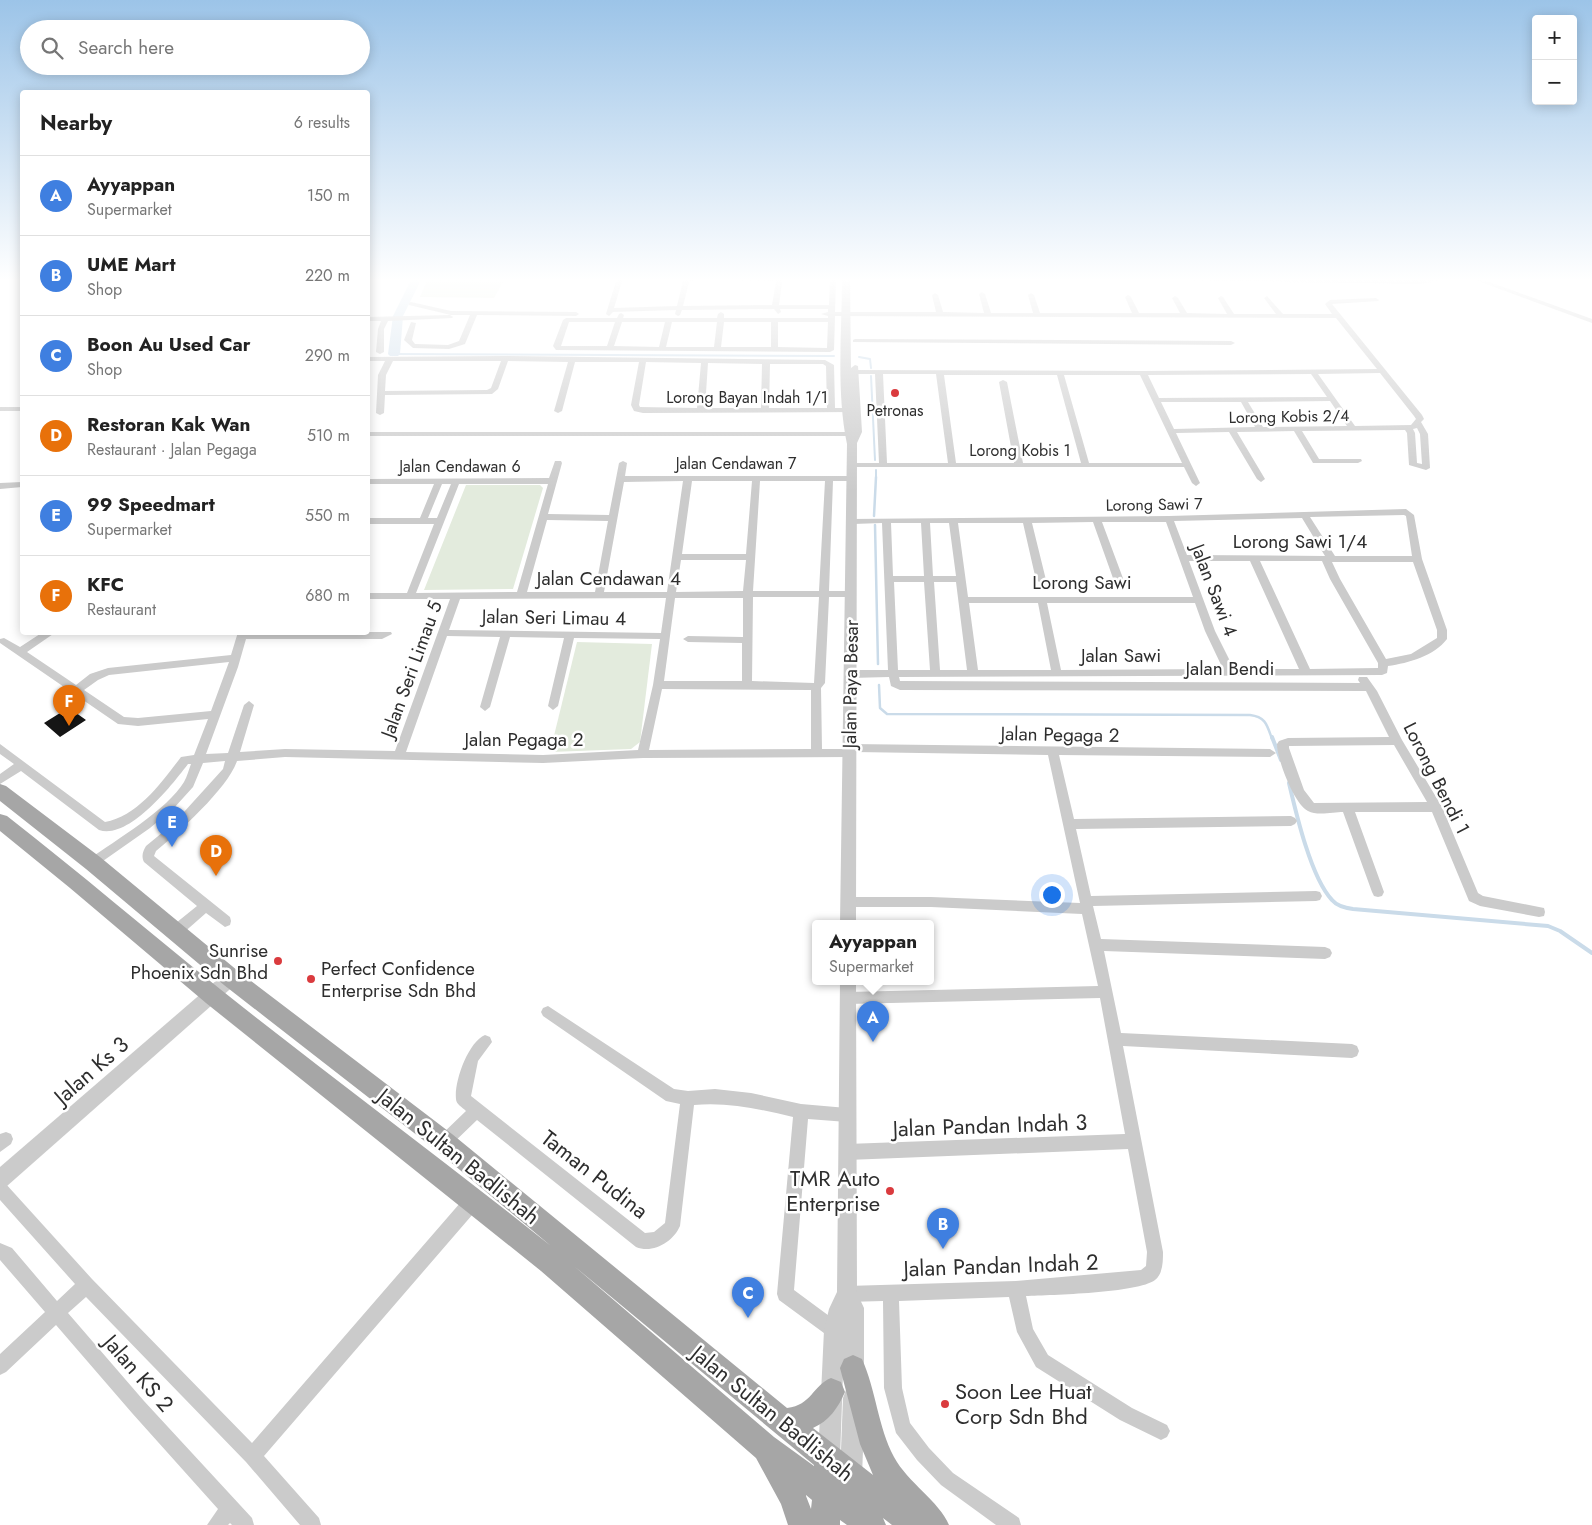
<!DOCTYPE html>
<meta charset="utf-8">
<style>
body{margin:0;font-family:Jost,sans-serif;background:#f2f2f2;color:#222}
.controls{position:absolute;right:15px;top:15px;display:grid;overflow:hidden;border-radius:5px;box-shadow:0 2px 12px #0003}
.controls button{width:45px;height:45px;display:grid;place-items:center;padding:0;border:0;border-bottom:1px solid #e0e0e0;background:#fff;color:#222;font:25px sans-serif}
.you{position:absolute;left:1051px;top:894px;width:18px;height:18px;margin:-12px;border:4px solid #fff;border-radius:50%;background:#1a73e8;box-shadow:0 0 0 8px #1a73e833}
.badge{display:grid;place-items:center;width:32px;height:32px;border-radius:50%;background:#2563eb;color:#fff;font-size:16px;font-weight:700}
.pin{position:absolute;translate:-50% -41px;filter:drop-shadow(0 1px 2px #0008)}
.pin::after{content:'';position:absolute;top:26px;width:18px;height:15px;background:inherit;clip-path:polygon(0 0,100% 0,50% 100%)}
.popup{position:absolute;left:812px;top:920px;width:122px;height:65px;box-sizing:border-box;display:grid;place-content:center;border-radius:5px;background:#fff;filter:drop-shadow(0 1px 4px #0005);font-size:16px;white-space:nowrap;color:#767676}
.popup b{font-size:19px;color:#222}
.popup::after{content:'';position:absolute;left:50%;top:100%;margin-left:-10px;border:10px solid transparent;border-top-color:#fff}
.list{margin:0;padding:0;list-style:none}
h2{display:flex;justify-content:space-between;align-items:center;height:65px;margin:0;padding:0 20px;font-size:21px}
h2 small{font-size:16px;font-weight:400;color:#767676}
.list li{display:grid;grid-template-columns:32px 1fr auto;gap:15px;align-items:center;box-sizing:border-box;height:80px;padding:0 20px;border-top:1px solid #e0e0e0}
.list b{display:block;font-size:19px;white-space:nowrap}
.list p{margin:0;font-size:16px;white-space:nowrap;color:#767676}
.list em{font-size:16px;font-style:normal;color:#767676}
.icon{flex:none;width:28px;height:28px;fill:none;stroke:currentColor;stroke-width:2;stroke-linecap:round;stroke-linejoin:round}
.map{position:relative;flex:none;width:1592px;height:1525px;overflow:hidden}
.search{position:absolute;background:#fff;box-shadow:0 2px 12px #0003;left:20px;top:20px;width:350px;height:55px;display:flex;align-items:center;gap:12px;box-sizing:border-box;padding:0 18px;border-radius:28px;color:#767676;font-size:19px}
.panel{position:absolute;background:#fff;box-shadow:0 2px 12px #0003;left:20px;top:90px;width:350px;height:545px;border-radius:5px}
.map>svg:first-child{display:block}
</style>
<div class="map">
<svg width="1592" height="1525" viewBox="0 0 1592 1525">
<rect width="100%" height="100%" fill="#fff"/>
<!-- green -->
<g fill="#e3ebdd">
<polygon points="428,278 505,278 494,298 420,297"/>
<polygon points="466,485 540,485 543,488 513,589 424,590"/>
<polygon points="577,642 652,644 640,742 631,749 550,752"/>
</g>
<g fill="none" stroke-linecap="round" stroke-linejoin="round">
<!-- stream-far2 -->
<g stroke="#cadbe9" stroke-width="2">
<polyline points="394,354 834,356"/>
<polyline points="859,357 870,359 871,368"/>
<polyline points="871,376 875,460"/>
<polyline points="876,478 876,470"/>
</g>
<!-- stream-far1 -->
<g stroke="#cadbe9" stroke-width="2.5">
<polyline points="874,516 876,477"/>
<polyline points="875,525 878,664"/>
<path d="M879 685 880 708 887 714 1250 715C1266 717 1267 725 1272 739"/>
</g>
<!-- stream -->
<g stroke="#cadbe9" stroke-width="4">
<polyline points="1272,737 1281,760"/>
<path d="M1289 783C1296 813 1311 878 1332 900 1337 906 1345 908 1353 909L1548 926 1560 931 1592 953"/>
</g>
<!-- river -->
<polygon fill="#cadbe9" fill-rule="evenodd" points="412,278 422,278 403,316 400,354 398,356 390,356 388,354 393,316"/>
</g>
<!-- building -->
<polygon fill="#151515" points="72,710 86,720 60,737 44,723 60,713 63,716"/>
<g fill="none" stroke-linecap="round" stroke-linejoin="round">
<!-- minor -->
<g fill="#cbcbcb" fill-rule="evenodd">
<path d="M617 278H623L614 308 677 306 683 281 691 278H778L782 282 779 305H829L830 278H836L835 312H936L932 295 935 293 938 295 943 312 984 313 979 294 982 292 985 294 991 313H1033L1028 295 1031 293 1034 295 1040 313H1132L1125 297 1128 295 1131 297 1139 313H1180L1172 298 1175 296 1178 298 1187 313 1227 314 1218 298 1221 296 1223 297 1234 314H1276L1264 298 1267 296 1283 314H1332L1325 304 1330 300 1376 298 1379 300 1378 301 1332 304 1422 415 1424 419 1421 422 1428 434 1430 468 1426 470 1409 465 1407 433 1405 430 1302 431 1319 459H1361L1362 461 1358 463H1313L1294 431 1237 432 1265 479 1261 482 1257 479 1229 432 1176 433 1200 483 1196 486 1192 483 1184 467H852L848 465 849 463H879L875 374H852L851 372 855 370 1143 371 1377 369 1336 318 835 316 834 350 830 352 556 350 553 346 563 320 566 318H617L619 314 621 313 624 315 623 318H717L718 314 721 312 724 314V318H828V316L821 314 828 312V309H780L781 312 778 314 774 309 682 310 680 315 678 316 675 314 676 310 613 312 609 316 606 314ZM696 280 774 281 776 282 772 305 683 306 689 282ZM569 322H615L607 346H561ZM622 322H665L659 347 614 346ZM672 322H717L714 347H666ZM724 322H771V347H721ZM778 322H828L827 348 778 347ZM1380 373 1414 416 1416 419 1411 425 1355 426 1318 374ZM883 374H936L948 463H887ZM1311 374 1327 397 1159 398 1148 375ZM944 375H1057L1081 463H1023L1007 382 1003 380 999 382 1014 463H956ZM1064 375H1140L1182 463H1089ZM1330 401 1347 426 1263 427 1248 402ZM1161 402H1241L1255 427 1174 429ZM1417 428 1420 434 1422 464 1417 463 1415 433 1413 429Z"/>
<polygon points="1158,278 1316,278 1420,280 1453,278 1420,284 1161,280"/>
<polygon points="1470,278 1478,278 1592,319 1592,323"/>
<polygon points="411,302 451,311 576,312 579,314 576,316 477,315 465,344 449,349 413,348 404,340 411,322 416,323 412,340 415,344 448,345 459,341 470,315 451,315 409,305 409,303"/>
<polygon points="450,315 453,317 452,318 388,321 384,329 384,352 380,354 376,352 378,329 381,321 368,321 368,317"/>
<polygon points="855,339 1231,341 1235,343 1231,345 853,342 853,340"/>
<path d="M506 356 825 360 834 365 835 408H856L860 410 856 412 643 413 634 411 631 405 639 362H575L562 411 558 413 554 411 568 362 508 361 498 389 492 394 385 395 384 413 380 415 376 413 378 375 385 361H368V357ZM393 361H501L491 388 487 390 385 391 386 375ZM646 362 701 363 697 408 640 407 639 405ZM708 363 762 364 761 408H705ZM770 364H823L826 366 827 408H769Z"/>
<rect x="0" y="407" width="22" height="4"/>
<polygon points="368,432 848,432 852,434 848,436 368,436"/>
<path d="M555 461H561L562 463 548 514 609 515 619 463 623 461 627 463 625 476H855L856 478 852 481H833L829 591H851L856 594 851 597H829L825 683 821 688 822 749H845L846 745 850 744 1270 749 1276 753 1270 757 1059 755 1074 819 1291 816 1295 818 1297 821 1295 824 1291 826 1076 829 1091 896 1316 891 1320 892 1322 896 1320 900 1316 901 1093 906 1101 939 1325 947 1330 949 1332 953 1330 957 1325 959 1104 951 1121 1033 1352 1044 1357 1046 1359 1051 1357 1056 1352 1058 1123 1046 1163 1252C1163 1261 1163 1274 1155 1280 1138 1293 1051 1295 1026 1296L1033 1329 1048 1355 1132 1408 1167 1425 1170 1431 1167 1437 1161 1440 1120 1420 1036 1367 1017 1332 1009 1297 899 1301 902 1388 910 1423 929 1448 953 1473 1019 1518 1021 1525H996L941 1485 917 1460 896 1433 884 1388 883 1301 847 1302 841 1300 839 1294 841 1288 847 1286 1016 1281 1141 1270 1146 1266 1147 1252 1128 1149 847 1160 842 1157 839 1152 842 1147 847 1144 1125 1134 1100 998 848 1004 843 1002 841 998 843 994 848 992 1098 986 1082 914 931 907H849L845 906 843 902 845 898 849 897H931L1080 903 1048 755 855 752 854 756 850 757 643 758 543 763 285 757 237 761C228 788 179 832 156 851L154 856 230 917 231 921 230 925 225 927 206 913 181 935 176 937 171 935 170 931 171 927 197 906 144 862C141 856 143 851 146 846L174 823 223 769 225 761 203 763 193 787 174 808 150 828 93 868 89 867 87 863 89 859C115 841 168 809 184 782 187 777 189 769 191 764H188C172 785 129 840 99 830L21 771 0 784V774L14 764 0 754V744L105 822C138 816 162 782 181 757L194 755 208 719 138 726 118 724 0 643V639L4 638 20 647 43 632H56L27 652 76 685 90 674 108 668 231 655 238 632H391L392 634 382 639H246L238 667 206 754 228 753 244 705 249 701 254 705 240 752 285 749 395 751 450 599H368V593H407L434 524H368V518H420L434 484H368V479L549 478ZM683 481 667 592H604L624 482ZM692 481H752L746 554H682ZM760 481H825L819 591H753ZM442 484H451L437 518H428ZM459 484H548L517 592 416 593ZM547 520 608 521 595 592H527ZM681 560H746L743 591 676 592ZM753 597H819L814 683 752 681ZM666 598 661 633 449 630 460 599ZM675 598H743V637L688 636 683 639 688 642 742 643V681H664ZM447 636 500 637 480 707 485 711 490 707 510 637 564 638 548 706 553 710 558 706 574 638 660 639 653 685 638 750 543 755 406 752ZM229 662 211 711 138 718 124 717 84 690 98 680 109 675ZM662 689 811 690V749L649 750Z"/>
<polygon points="22,482 22,487 0,489 0,483"/>
<path d="M1406 509 1414 515 1422 559 1447 630V639C1434 656 1409 663 1388 666L1387 673 1382 675 899 677 900 681 1360 683 1358 680 1359 677H1367L1377 691 1402 740 1442 807 1478 893 1483 896 1544 908 1545 912 1544 916 1539 917 1480 906 1469 901 1432 812H1355L1384 892 1382 896 1378 897 1374 896 1372 892 1343 812C1334 812 1317 816 1308 811 1294 804 1277 759 1277 744L1279 741 1288 738 1389 737 1366 691 900 690 891 686 889 677 850 678 845 674 850 670H888L882 523 853 524 849 521 850 519 1169 516ZM1404 515 1406 516 1412 556H1335L1310 517ZM1302 518 1325 556 1187 555 1174 521ZM1093 522 1114 581 1119 584 1124 581 1102 522H1166L1193 597H968L958 523H1023L1036 580 1041 583 1046 580 1032 523ZM891 523H921L924 576H893ZM930 523H949L956 576H933ZM1189 561H1250L1299 669H1234L1215 631ZM1260 561H1322L1330 579 1378 663V668L1310 669ZM1332 562H1413L1437 630V638L1411 654 1386 659 1340 579ZM894 582H924L930 670H898ZM934 582H956L967 670H940ZM969 603H1038L1051 670H978ZM1047 603H1195L1205 631 1223 669 1061 670ZM1394 745 1427 802 1314 803 1304 790 1289 748V746Z"/>
<path d="M548 1006 674 1089 688 1091 715 1089 751 1093 801 1104 847 1108 852 1110 854 1115 852 1120 847 1122 808 1119 794 1290 840 1324 842 1330 840 1336 834 1338 828 1336 779 1300 777 1294 793 1117C760 1109 728 1102 694 1105L680 1226C673 1242 653 1254 636 1247L477 1120 449 1147 444 1150 439 1147 436 1142 439 1137 466 1111C462 1107 456 1104 456 1099 454 1082 468 1042 485 1035L490 1037 492 1042 478 1061 471 1096 645 1233 654 1232 665 1223 680 1104 666 1101 543 1016 541 1012 543 1008Z"/>
<polygon points="6,1132 11,1134 13,1139 11,1144 0,1152 0,1134"/>
<polygon points="0,1180 5,1183 92,1279 252,1443 467,1195 473,1193 479,1195 481,1201 479,1207 264,1456 319,1518 321,1525 300,1525 246,1462 86,1297 68,1313 144,1401 252,1518 254,1525 232,1525 230,1523 228,1525 207,1525 218,1509 132,1413 56,1325 6,1372 0,1375 0,1354 45,1312 0,1260 0,1243 12,1248 57,1301 75,1284 0,1200"/>
</g>
<!-- tertiary -->
<g fill="#cbcbcb" fill-rule="evenodd">
<path d="M842 278H850L851 372V378V368L855 365 858 366 862 432 857 443 856 923H840L847 444C836 391 842 332 842 278Z"/>
<polygon points="231,971 237,973 239,978 237,983 7,1186 0,1188 0,1167 225,973"/>
<polygon points="840,981 856,981 857,1293 864,1308 864,1374 860,1381 853,1385 846,1381 843,1375 840,1458 837,1466 829,1469 821,1466 818,1458 824,1330 829,1309 837,1292"/>
<polygon points="854,1387 862,1390 865,1398 862,1476 859,1484 851,1487 843,1484 840,1476 843,1398 846,1390"/>
</g>
<!-- primary -->
<path fill="#a6a6a6" fill-rule="evenodd" d="M0 784 6 786 100 857 238 971 452 1134 787 1408C812 1405 812 1386 831 1378L841 1382 845 1392C838 1408 829 1421 813 1428L873 1475 860 1444 840 1368 844 1359 853 1355 862 1359C876 1390 878 1427 894 1457 908 1483 939 1501 949 1525H892L883 1518 886 1525H847L840 1520V1525H788L781 1504 756 1458 541 1271 206 1003 70 888 0 831V814L7 816C79 872 149 932 220 989 329 1076 442 1159 551 1246L436 1150 224 985 86 869 0 801ZM574 1266 814 1465V1466L774 1437ZM806 1495 812 1500 811 1509 806 1496Z"/>
</g>
<!-- sky -->
<linearGradient id="sky" x2="0" y2="1"><stop stop-color="#9cc4e8"/><stop offset="0.57" stop-color="#fff"/><stop offset="1" stop-color="#fff" stop-opacity="0"/></linearGradient>
<rect width="1592" height="491" fill="url(#sky)"/>
<!-- markers -->
<g fill="#da3b3e" stroke="#fff" stroke-width="2">
<circle cx="895" cy="393" r="5"/>
<circle cx="278" cy="961" r="5"/>
<circle cx="311" cy="979" r="5"/>
<circle cx="890" cy="1191" r="5"/>
<circle cx="945" cy="1404" r="5"/>
</g>
<g text-anchor="middle" stroke-width="5" stroke-linejoin="round" paint-order="stroke">
<!-- far-street labels -->
<g font-size="16" fill="#2e2e2e" stroke="#fff">
<text x="747" y="403">Lorong Bayan Indah 1/1</text>
<text transform="translate(1289 416) rotate(-1)" y="6">Lorong Kobis 2/4</text>
<text x="1020" y="456">Lorong Kobis 1</text>
<text x="736" y="469">Jalan Cendawan 7</text>
<text x="460" y="472">Jalan Cendawan 6</text>
<text transform="translate(1154 504) rotate(-1)" y="6">Lorong Sawi 7</text>
</g>
<!-- far-poi labels -->
<g font-size="16" fill="#2e2e2e" stroke="#fff">
<text x="895" y="416">Petronas</text>
</g>
<!-- street labels -->
<g font-size="19" fill="#2e2e2e" stroke="#fff">
<text x="1300" y="548">Lorong Sawi 1/4</text>
<text x="609" y="585">Jalan Cendawan 4</text>
<text x="1082" y="589">Lorong Sawi</text>
<text transform="translate(1215 590) rotate(69)" y="7">Jalan Sawi 4</text>
<text transform="translate(554 617) rotate(1)" y="7">Jalan Seri Limau 4</text>
<text x="1121" y="662">Jalan Sawi</text>
<text x="1230" y="675">Jalan Bendi</text>
<text transform="translate(411 669) rotate(-70)" y="7">Jalan Seri Limau 5</text>
<text transform="translate(850 684) rotate(-89)" y="7">Jalan Paya Besar</text>
<text transform="translate(1060 734) rotate(1)" y="7">Jalan Pegaga 2</text>
<text x="524" y="746">Jalan Pegaga 2</text>
<text transform="translate(1437 778) rotate(63)" y="7">Lorong Bendi 1</text>
</g>
<!-- poi labels -->
<g font-size="19" fill="#2e2e2e" stroke="#fff" text-anchor="end">
<text x="268" y="957">Sunrise<tspan x="268" dy="22">Phoenix Sdn Bhd</tspan></text>
<text x="321" y="975" text-anchor="start">Perfect Confidence<tspan x="321" dy="22">Enterprise Sdn Bhd</tspan></text>
</g>
<!-- near-street labels -->
<g font-size="22" fill="#2e2e2e" stroke="#fff">
<text transform="translate(91 1070) rotate(-41)" y="8">Jalan Ks 3</text>
<text transform="translate(990 1125) rotate(-2)" y="8">Jalan Pandan Indah 3</text>
<text transform="translate(459 1156) rotate(39)" y="8">Jalan Sultan Badlishah</text>
<text transform="translate(595 1174) rotate(38)" y="8">Taman Pudina</text>
<text transform="translate(1001 1265) rotate(-2)" y="8">Jalan Pandan Indah 2</text>
<text transform="translate(139 1373) rotate(49)" y="8">Jalan KS 2</text>
<text transform="translate(773 1413) rotate(39)" y="8">Jalan Sultan Badlishah</text>
</g>
<!-- near-poi labels -->
<g font-size="22" fill="#2e2e2e" stroke="#fff" text-anchor="end">
<text x="880" y="1186">TMR Auto<tspan x="880" dy="25">Enterprise</tspan></text>
<text x="955" y="1399" text-anchor="start">Soon Lee Huat<tspan x="955" dy="25">Corp Sdn Bhd</tspan></text>
</g>
</g>
</svg>
<div class="controls">
<button>+</button>
<button>−</button>
</div>
<div class="you"></div>
<div class="pin badge" style="left:873px;top:1042px;background:#3f7fe0">A</div>
<div class="popup"><b>Ayyappan</b>Supermarket</div>
<div class="pin badge" style="left:943px;top:1249px;background:#3f7fe0">B</div>
<div class="pin badge" style="left:748px;top:1318px;background:#3f7fe0">C</div>
<div class="pin badge" style="left:216px;top:876px;background:#e8710a">D</div>
<div class="pin badge" style="left:172px;top:847px;background:#3f7fe0">E</div>
<div class="pin badge" style="left:69px;top:726px;background:#e8710a">F</div>
<div class="search"><svg class="icon" aria-label="search" viewBox="0 0 24 24"><circle cx="10" cy="10" r="6"/><path d="M15 15l6 6"/></svg>Search here</div>
<section class="panel">
<h2>Nearby<small>6 results</small></h2>
<ul class="list">
<li><span class="badge" style="background:#3f7fe0">A</span><div><b>Ayyappan</b><p>Supermarket</p></div><em>150 m</em></li>
<li><span class="badge" style="background:#3f7fe0">B</span><div><b>UME Mart</b><p>Shop</p></div><em>220 m</em></li>
<li><span class="badge" style="background:#3f7fe0">C</span><div><b>Boon Au Used Car</b><p>Shop</p></div><em>290 m</em></li>
<li><span class="badge" style="background:#e8710a">D</span><div><b>Restoran Kak Wan</b><p>Restaurant · Jalan Pegaga</p></div><em>510 m</em></li>
<li><span class="badge" style="background:#3f7fe0">E</span><div><b>99 Speedmart</b><p>Supermarket</p></div><em>550 m</em></li>
<li><span class="badge" style="background:#e8710a">F</span><div><b>KFC</b><p>Restaurant</p></div><em>680 m</em></li>
</ul>
</section>
</div>
